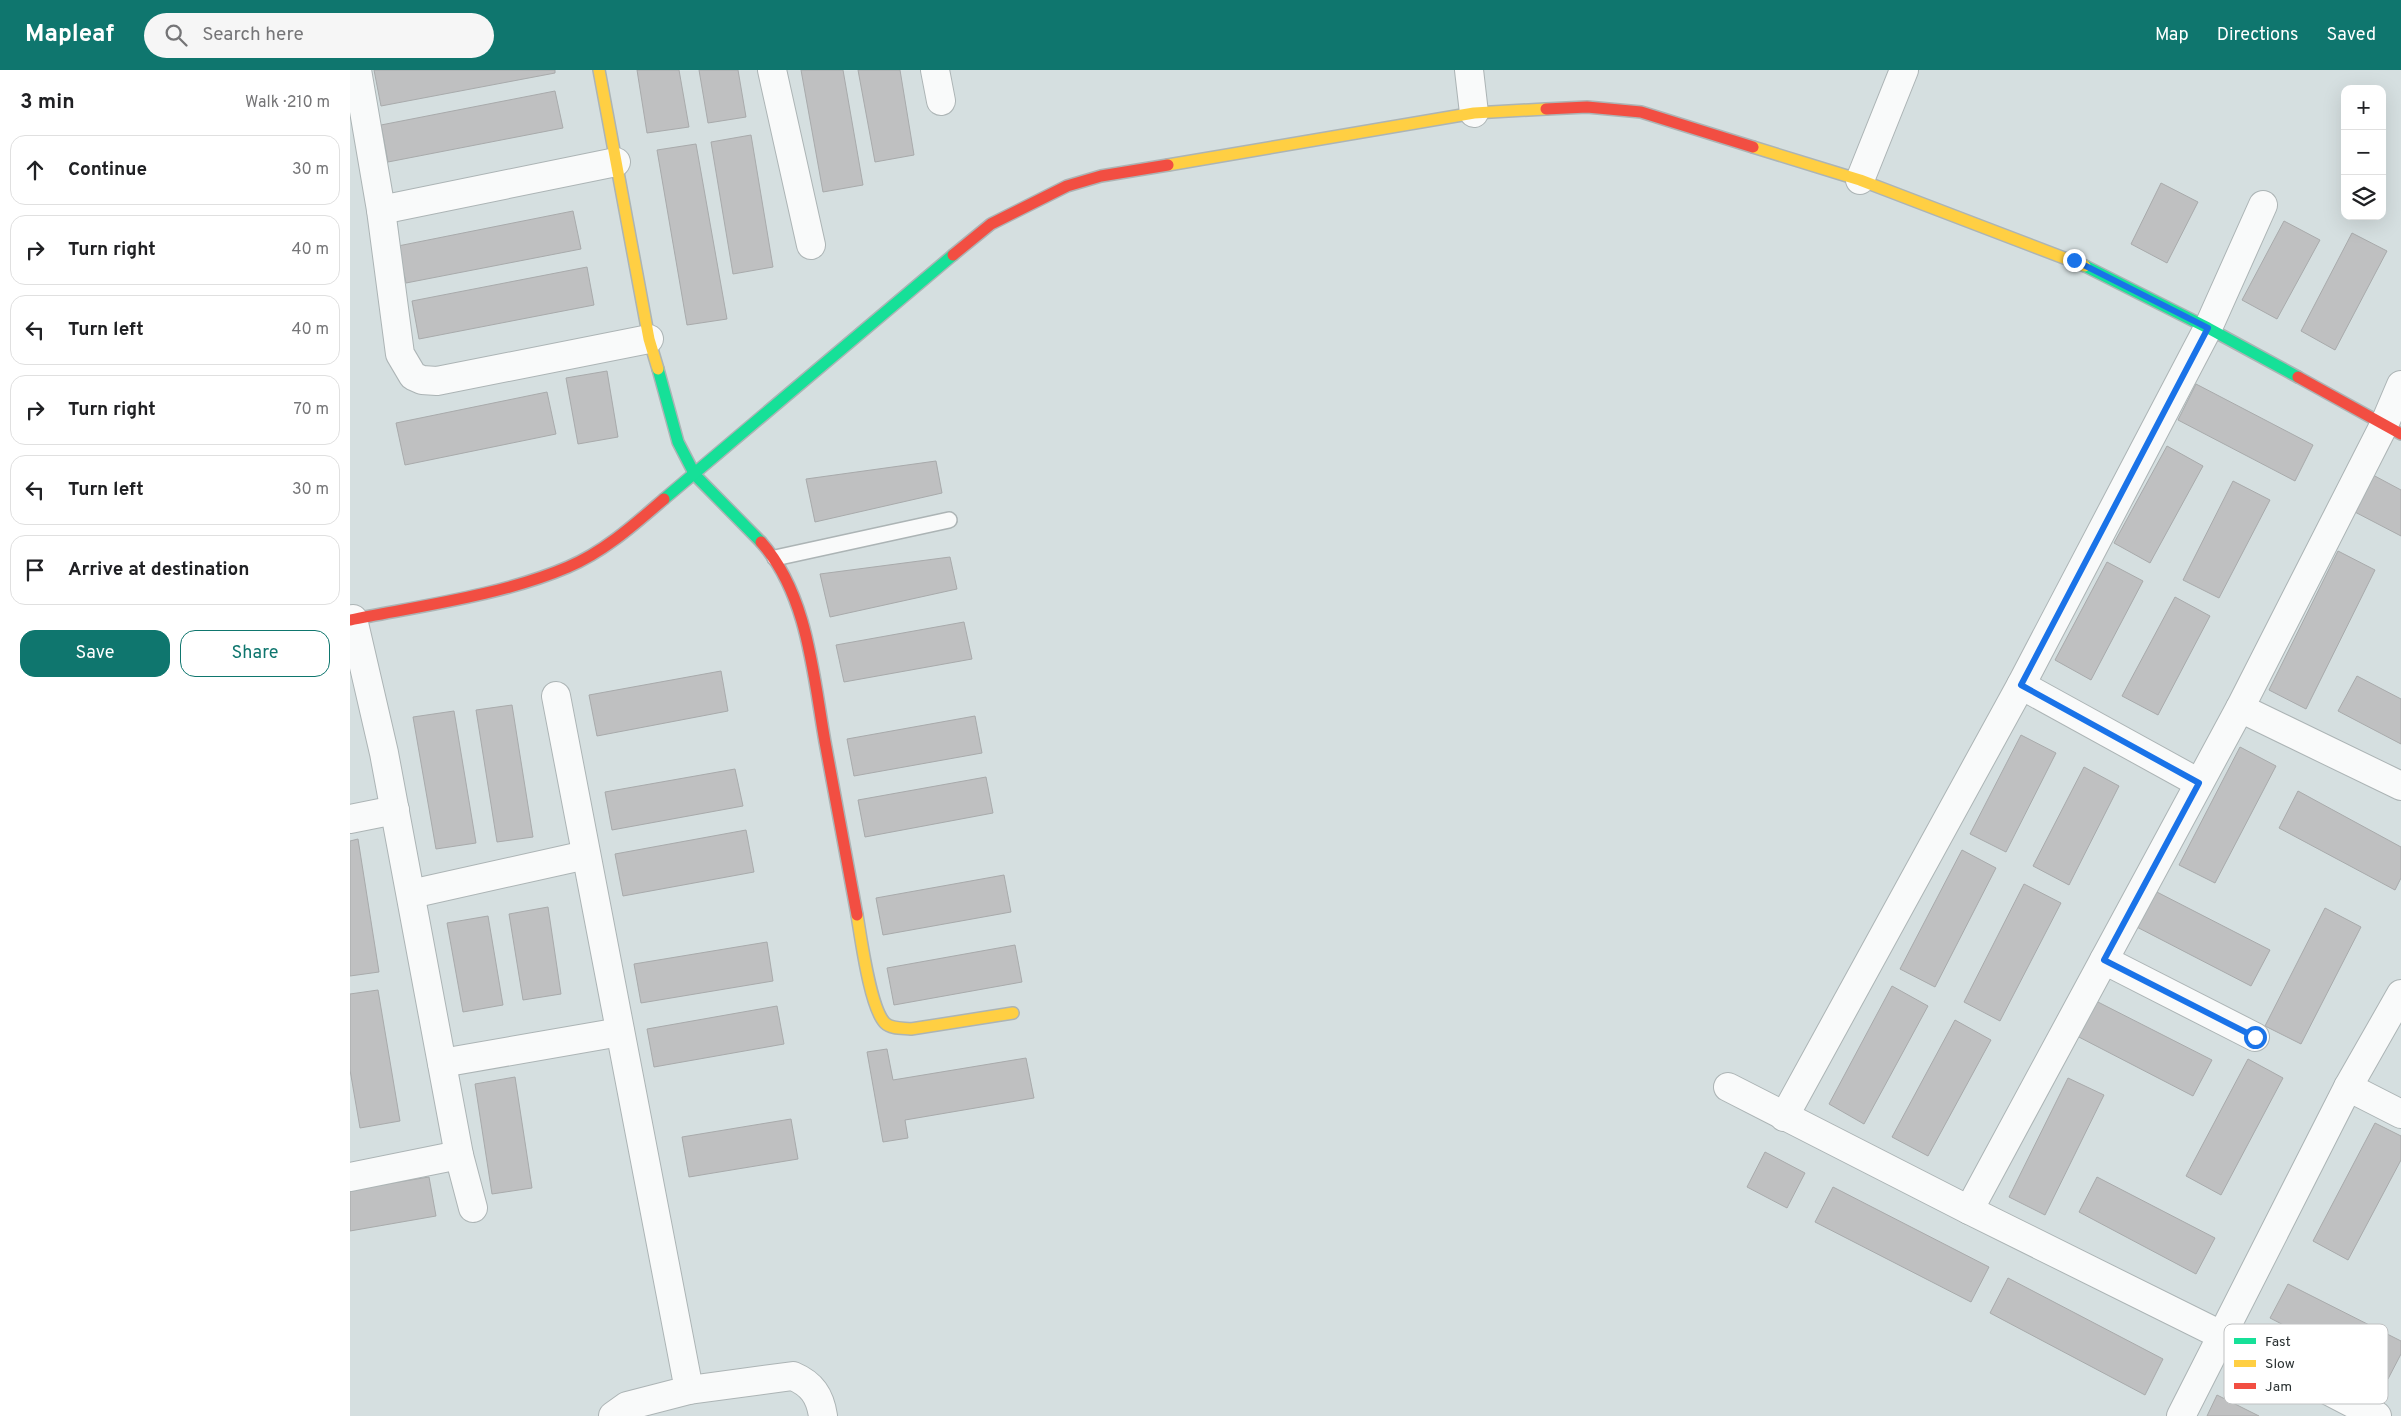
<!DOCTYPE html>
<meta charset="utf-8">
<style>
body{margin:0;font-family:Overpass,sans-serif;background:#f6f6f6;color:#202124}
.controls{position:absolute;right:15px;top:15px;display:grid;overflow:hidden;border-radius:10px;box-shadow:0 5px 20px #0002}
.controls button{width:45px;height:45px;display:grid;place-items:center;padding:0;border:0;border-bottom:1px solid #e0e0e0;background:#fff;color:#202124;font:25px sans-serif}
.stop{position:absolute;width:15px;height:15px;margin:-11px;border:4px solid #1a73e8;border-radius:50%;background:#fff}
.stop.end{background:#1a73e8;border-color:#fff;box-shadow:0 1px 5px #0008}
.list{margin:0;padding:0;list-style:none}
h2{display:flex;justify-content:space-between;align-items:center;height:65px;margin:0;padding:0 20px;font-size:21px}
h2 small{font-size:16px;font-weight:400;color:#757577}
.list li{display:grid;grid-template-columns:32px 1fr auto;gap:15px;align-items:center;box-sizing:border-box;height:70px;margin:0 10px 10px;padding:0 10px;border:1px solid #e0e0e0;border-radius:15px}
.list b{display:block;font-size:19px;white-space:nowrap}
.list em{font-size:16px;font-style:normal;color:#757577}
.actions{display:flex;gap:10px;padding:15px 20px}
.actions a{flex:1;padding:11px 0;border:1px solid #0f766e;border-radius:15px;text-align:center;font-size:18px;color:#0f766e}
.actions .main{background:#0f766e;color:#fff}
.icon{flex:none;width:28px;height:28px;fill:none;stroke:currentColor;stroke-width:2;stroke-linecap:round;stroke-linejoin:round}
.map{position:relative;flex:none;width:2051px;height:1346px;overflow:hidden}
header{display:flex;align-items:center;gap:30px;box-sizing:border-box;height:70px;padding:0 25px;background:#0f766e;color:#fff}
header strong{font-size:24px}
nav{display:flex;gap:28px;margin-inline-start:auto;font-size:18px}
.search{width:350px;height:45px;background:#f6f6f6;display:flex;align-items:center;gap:12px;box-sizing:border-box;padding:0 18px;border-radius:28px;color:#757577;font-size:19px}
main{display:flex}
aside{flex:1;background:#fff}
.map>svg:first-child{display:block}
</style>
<header>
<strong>Mapleaf</strong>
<div class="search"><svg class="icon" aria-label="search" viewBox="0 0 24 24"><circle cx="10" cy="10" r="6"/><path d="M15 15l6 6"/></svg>Search here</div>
<nav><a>Map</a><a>Directions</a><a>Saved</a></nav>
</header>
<main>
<aside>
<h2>3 min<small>Walk · 210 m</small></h2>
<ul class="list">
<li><svg class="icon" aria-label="ahead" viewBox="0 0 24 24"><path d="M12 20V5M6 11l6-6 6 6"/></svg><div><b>Continue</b></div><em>30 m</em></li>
<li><svg class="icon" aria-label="right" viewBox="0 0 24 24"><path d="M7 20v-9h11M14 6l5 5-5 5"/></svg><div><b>Turn right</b></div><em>40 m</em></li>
<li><svg class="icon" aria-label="left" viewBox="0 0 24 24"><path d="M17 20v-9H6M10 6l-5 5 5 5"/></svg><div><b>Turn left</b></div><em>40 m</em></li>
<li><svg class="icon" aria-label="right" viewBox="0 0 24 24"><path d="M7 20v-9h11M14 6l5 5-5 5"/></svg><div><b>Turn right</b></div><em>70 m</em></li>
<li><svg class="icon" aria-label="left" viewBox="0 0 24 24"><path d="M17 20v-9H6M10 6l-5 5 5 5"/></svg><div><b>Turn left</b></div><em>30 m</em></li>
<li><svg class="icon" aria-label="arrive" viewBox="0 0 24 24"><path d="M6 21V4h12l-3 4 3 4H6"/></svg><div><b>Arrive at destination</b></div></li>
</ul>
<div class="actions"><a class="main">Save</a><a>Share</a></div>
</aside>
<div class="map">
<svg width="2051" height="1346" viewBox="0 0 2051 1346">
<rect width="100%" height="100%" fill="#d5dfe0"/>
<!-- building -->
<g fill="#bfc0c1" stroke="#a8aaab">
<polygon points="24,0 205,0 205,3 31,36"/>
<polygon points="287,0 329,0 339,57 297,63"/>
<polygon points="349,0 388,0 396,47 358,53"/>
<polygon points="451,0 493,0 513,115 473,122"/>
<polygon points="508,0 550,0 564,85 525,92"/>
<polygon points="205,21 213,58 38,92 31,55"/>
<polygon points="401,65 423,197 383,204 361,72"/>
<polygon points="346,74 377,249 337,255 307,80"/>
<polygon points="1811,113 1848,132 1817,193 1781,174"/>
<polygon points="223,141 231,179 56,213 48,176"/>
<polygon points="1934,151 1970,170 1927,249 1892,230"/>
<polygon points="2002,163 2037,181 1985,280 1951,261"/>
<polygon points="237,197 244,235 69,269 62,231"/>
<polygon points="257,301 268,367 228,374 216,308"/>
<polygon points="1846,314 1963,375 1945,411 1828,350"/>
<polygon points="197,322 206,364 55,395 46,353"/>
<polygon points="1817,376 1853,396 1800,493 1764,473"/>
<polygon points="586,391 592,423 465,452 456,409"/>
<polygon points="2023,405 2051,420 2051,466 2003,441"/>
<polygon points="1883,411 1920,430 1869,528 1833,510"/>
<polygon points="1988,481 2025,500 1956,639 1919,620"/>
<polygon points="600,487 607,519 480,547 470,504"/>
<polygon points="1757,492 1793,511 1741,610 1705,590"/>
<polygon points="1825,527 1860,546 1808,645 1772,626"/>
<polygon points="614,552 622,589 494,612 486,575"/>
<polygon points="371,601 378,641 247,666 239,625"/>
<polygon points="2007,606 2051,629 2051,674 1988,641"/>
<polygon points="162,635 183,767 147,772 126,640"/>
<polygon points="104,641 126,773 86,779 63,647"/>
<polygon points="625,646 632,683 504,706 497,669"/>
<polygon points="1671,665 1706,683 1656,782 1620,764"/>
<polygon points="1890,677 1926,696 1865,813 1829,795"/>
<polygon points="1734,697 1769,716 1719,815 1683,796"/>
<polygon points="385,699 393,736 262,760 255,722"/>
<polygon points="636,707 643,743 515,767 508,730"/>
<polygon points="1948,721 2051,777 2051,808 2045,820 1929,758"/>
<polygon points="396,760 404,802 273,826 265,784"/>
<polygon points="8,769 29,902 0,906 0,771"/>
<polygon points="1612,780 1646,798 1585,917 1550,899"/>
<polygon points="654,805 661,842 533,865 526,828"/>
<polygon points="1674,814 1711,833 1650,951 1614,932"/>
<polygon points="1801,819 1920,880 1901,916 1783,855"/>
<polygon points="198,837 211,924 173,930 159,844"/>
<polygon points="1975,838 2011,857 1951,974 1915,956"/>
<polygon points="138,846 153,935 113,942 97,853"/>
<polygon points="417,872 423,911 291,933 284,894"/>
<polygon points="665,875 672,912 544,935 537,898"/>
<polygon points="1542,916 1578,936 1514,1054 1479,1034"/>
<polygon points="28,920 50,1051 10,1058 0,1000 0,924"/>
<polygon points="1744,930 1862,990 1843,1026 1725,965"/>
<polygon points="427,936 434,974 304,997 297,959"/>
<polygon points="1605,950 1641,970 1578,1086 1542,1067"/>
<polygon points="537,979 543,1010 676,988 684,1028 555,1050 558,1068 533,1072 517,982"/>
<polygon points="1898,989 1933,1008 1871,1125 1836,1106"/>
<polygon points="165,1007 182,1118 142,1124 125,1014"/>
<polygon points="1718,1008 1754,1025 1695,1145 1659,1127"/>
<polygon points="441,1049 448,1089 339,1107 332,1067"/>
<polygon points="2025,1053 2051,1066 2051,1090 1998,1190 1963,1171"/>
<polygon points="1415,1082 1455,1103 1437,1138 1397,1117"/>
<polygon points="79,1107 86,1146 0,1161 0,1120"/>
<polygon points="1747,1107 1865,1168 1846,1204 1729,1142"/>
<polygon points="1483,1117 1639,1197 1621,1232 1465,1152"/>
<polygon points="1658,1208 1813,1289 1795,1325 1640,1243"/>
<polygon points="1938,1214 2051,1271 2051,1284 2038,1309 1920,1248"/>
<polygon points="1867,1325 1909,1346 1857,1346"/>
</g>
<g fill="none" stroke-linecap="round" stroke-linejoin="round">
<!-- lane casing -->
<g stroke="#acb4b5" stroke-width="18">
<polyline id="lane" points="425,488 599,450"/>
</g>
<!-- street casing -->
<g stroke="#acb4b5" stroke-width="30">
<g id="street">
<polyline points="7,0 31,140 50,284 63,306 72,310 87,311 299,269"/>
<polyline points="422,0 461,175"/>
<polyline points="585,0 591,31"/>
<polyline points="1119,0 1124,43"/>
<polyline points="1510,110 1554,0"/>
<polyline points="31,140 266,92"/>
<polyline points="3,549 34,683 109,1085 123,1138"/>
<polyline points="1671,615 1849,713"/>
<polyline points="206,626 339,1320 277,1336 263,1346"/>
<polyline points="1890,638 2051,716"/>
<polyline points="0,749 45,740"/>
<polyline points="61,824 236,785"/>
<polyline points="1754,890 1905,967"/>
<polyline points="92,993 270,962"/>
<polyline points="1378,1017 1619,1140 1871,1265 2027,1346"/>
<polyline points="1998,1017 2051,1044"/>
<polyline points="1434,1047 1671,615 1858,258 1913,135"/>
<polyline points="0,1107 109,1085"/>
<polyline points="1619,1140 1890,638 2034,355 2051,315"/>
<path d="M339 1320 443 1306C462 1314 470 1326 473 1346"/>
<polyline points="1831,1346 1998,1017 2051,924"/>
</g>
</g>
<!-- fast casing -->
<g stroke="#acb4b5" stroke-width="14">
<g id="fast">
<polyline points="1735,196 1858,258 1948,307"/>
<polyline points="308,299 328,372 345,405 411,472"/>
<polyline points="314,429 603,185"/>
</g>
</g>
<!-- slow casing -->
<g stroke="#acb4b5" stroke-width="14">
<g id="slow">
<polyline points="249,0 299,269 308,299"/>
<polyline points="1403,77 1510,110 1735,196"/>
<polyline points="818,95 1124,43 1196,39"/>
<path d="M507 845C511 868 520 938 535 953 541 959 553 958 561 959L663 943"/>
</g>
</g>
<!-- jam casing -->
<g stroke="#acb4b5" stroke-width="14">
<g id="jam">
<polyline points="1196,39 1237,37 1291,42 1403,77"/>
<polyline points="603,185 641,154 717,116 751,106 818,95"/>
<polyline points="1948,307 2051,364"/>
<path d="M411 472C458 525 463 604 475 672 486 730 496 787 507 845"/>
<path d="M0 550C70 536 153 525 218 497 254 482 285 454 314 429"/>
</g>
</g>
<!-- lane -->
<use href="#lane" stroke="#f9fafa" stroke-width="15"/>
<!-- street -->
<use href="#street" stroke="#f9fafa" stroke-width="28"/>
<!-- fast -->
<use href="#fast" stroke="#16e098" stroke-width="11"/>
<!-- slow -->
<use href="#slow" stroke="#ffcf43" stroke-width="11"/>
<!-- jam -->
<use href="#jam" stroke="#f24e42" stroke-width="11"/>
</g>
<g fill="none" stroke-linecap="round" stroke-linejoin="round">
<!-- route -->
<polyline stroke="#1a73e8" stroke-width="6" points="1724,190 1858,258 1671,615 1849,713 1754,890 1905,967"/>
</g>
<!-- legend -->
<rect x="1874" y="1254" width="164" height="80" rx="8" fill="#fff" stroke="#bfc1c2" stroke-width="1"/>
<rect x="1884" y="1268" width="22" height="6" fill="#16e098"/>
<rect x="1884" y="1290" width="22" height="7" fill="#ffcf43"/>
<rect x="1884" y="1313" width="22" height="6" fill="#f24e42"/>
<g font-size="14" fill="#2a3132">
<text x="1915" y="1276">Fast</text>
<text x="1915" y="1298">Slow</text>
<text x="1915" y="1321">Jam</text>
</g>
</svg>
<div class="controls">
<button>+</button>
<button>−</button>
<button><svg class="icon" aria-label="layers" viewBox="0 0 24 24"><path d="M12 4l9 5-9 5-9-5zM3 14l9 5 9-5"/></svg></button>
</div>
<div class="stop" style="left:1905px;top:967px"></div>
<div class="stop end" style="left:1724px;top:190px"></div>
</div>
</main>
